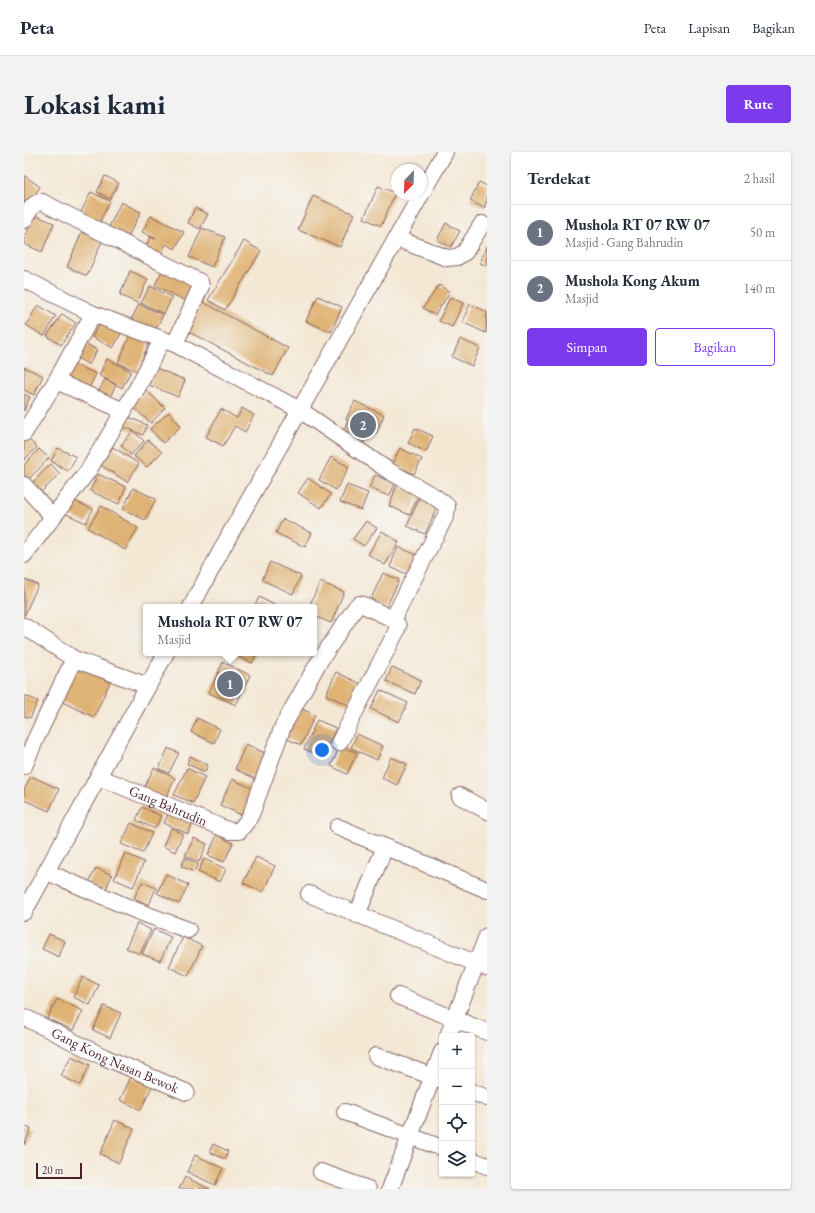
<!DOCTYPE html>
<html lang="id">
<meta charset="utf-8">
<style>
body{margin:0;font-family:"EB Garamond",serif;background:#f2f2f3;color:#1f2937}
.controls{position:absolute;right:12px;bottom:12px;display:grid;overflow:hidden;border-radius:4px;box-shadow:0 1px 3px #0004}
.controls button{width:36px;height:36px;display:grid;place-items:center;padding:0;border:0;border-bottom:1px solid #e0e1e3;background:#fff;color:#1f2937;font:20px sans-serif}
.compass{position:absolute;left:367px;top:12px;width:36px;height:36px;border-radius:50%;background:#fff;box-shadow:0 1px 3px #0004;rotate:203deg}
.scale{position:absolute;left:12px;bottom:10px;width:46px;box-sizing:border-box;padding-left:4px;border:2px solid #4a1f2b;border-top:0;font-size:11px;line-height:14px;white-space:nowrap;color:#4a1f2b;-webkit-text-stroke:3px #f6f6f2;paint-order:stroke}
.you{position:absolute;left:298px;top:598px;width:14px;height:14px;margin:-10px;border:3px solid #fff;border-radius:50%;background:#1a73e8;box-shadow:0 0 0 6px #1a73e833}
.badge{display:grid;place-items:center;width:26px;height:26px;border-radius:50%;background:#7c3aed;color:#fff;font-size:13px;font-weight:700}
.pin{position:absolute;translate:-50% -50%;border:2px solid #fff;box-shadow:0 1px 4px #0006}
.popup{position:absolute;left:119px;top:452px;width:174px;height:52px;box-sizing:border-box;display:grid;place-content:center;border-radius:4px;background:#fff;filter:drop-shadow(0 1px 3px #0005);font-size:13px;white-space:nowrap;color:#747a83}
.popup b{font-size:15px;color:#1f2937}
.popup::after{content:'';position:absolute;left:50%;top:100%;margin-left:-8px;border:8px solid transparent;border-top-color:#fff}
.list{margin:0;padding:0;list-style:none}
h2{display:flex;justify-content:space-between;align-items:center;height:52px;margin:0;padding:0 16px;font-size:17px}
h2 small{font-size:13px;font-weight:400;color:#747a83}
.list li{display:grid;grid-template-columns:26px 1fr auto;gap:12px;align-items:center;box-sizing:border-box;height:56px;padding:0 16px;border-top:1px solid #e0e1e3}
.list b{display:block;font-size:15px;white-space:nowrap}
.list p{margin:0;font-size:13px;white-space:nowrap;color:#747a83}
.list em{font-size:13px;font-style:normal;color:#747a83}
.actions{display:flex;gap:8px;padding:12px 16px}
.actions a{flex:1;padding:9px 0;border:1px solid #7c3aed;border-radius:4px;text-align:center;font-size:14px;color:#7c3aed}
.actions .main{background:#7c3aed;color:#fff}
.icon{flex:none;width:22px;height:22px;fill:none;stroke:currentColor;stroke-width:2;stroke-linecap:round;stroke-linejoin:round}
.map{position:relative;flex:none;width:463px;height:1037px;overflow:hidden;border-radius:4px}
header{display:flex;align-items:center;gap:24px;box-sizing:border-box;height:56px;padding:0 20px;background:#fff;border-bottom:1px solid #e0e1e3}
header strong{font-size:19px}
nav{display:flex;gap:22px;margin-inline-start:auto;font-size:14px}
.intro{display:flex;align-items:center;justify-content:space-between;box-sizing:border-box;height:96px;padding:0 24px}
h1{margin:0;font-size:28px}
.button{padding:10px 18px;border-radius:4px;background:#7c3aed;color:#fff;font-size:14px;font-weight:700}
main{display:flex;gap:24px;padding:0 24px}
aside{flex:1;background:#fff;border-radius:4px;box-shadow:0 1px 3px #0004}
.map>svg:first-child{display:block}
</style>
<header>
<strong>Peta</strong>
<nav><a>Peta</a><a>Lapisan</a><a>Bagikan</a></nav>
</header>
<div class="intro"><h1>Lokasi kami</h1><a class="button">Rute</a></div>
<main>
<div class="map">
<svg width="463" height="1037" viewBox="0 0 463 1037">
<rect width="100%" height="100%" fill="#f6f6f2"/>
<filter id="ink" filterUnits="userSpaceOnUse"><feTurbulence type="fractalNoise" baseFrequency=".025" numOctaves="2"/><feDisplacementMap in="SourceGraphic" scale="8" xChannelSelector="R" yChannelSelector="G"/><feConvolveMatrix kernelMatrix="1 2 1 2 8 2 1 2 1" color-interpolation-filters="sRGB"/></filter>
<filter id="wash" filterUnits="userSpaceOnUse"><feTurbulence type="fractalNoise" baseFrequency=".012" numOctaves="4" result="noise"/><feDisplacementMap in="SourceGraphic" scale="16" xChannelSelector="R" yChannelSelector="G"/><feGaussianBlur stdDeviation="0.9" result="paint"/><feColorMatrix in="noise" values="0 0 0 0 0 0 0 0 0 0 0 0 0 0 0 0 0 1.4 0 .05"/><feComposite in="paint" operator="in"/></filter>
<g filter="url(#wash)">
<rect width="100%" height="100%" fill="#f4e8d5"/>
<g id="blocks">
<!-- building -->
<g fill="#dfb275">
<polygon points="0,23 16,35 0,58"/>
<polygon points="81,24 95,31 86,47 73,40"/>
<polygon points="455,30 463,34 463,49 460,56 446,49"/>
<polygon points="354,34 371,41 357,74 340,66"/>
<polygon points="67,40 86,49 72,77 53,68"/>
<polygon points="289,44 330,62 316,95 274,78"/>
<polygon points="97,50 117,60 102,88 83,79"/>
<polygon points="171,56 184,62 176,77 164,71"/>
<polygon points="10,63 30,71 18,100 0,92 0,88"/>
<polygon points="127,64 160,80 151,97 142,92 135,106 120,99 126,85 132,87 118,80"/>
<polygon points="422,71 436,79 427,95 413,88"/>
<polygon points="178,76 201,85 188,115 165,105"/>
<polygon points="58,80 78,89 63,124 43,115"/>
<polygon points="220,89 237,99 201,158 184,148"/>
<polygon points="463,94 463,114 456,111"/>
<polygon points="139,117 171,132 162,149 131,133"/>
<polygon points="106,119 124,127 113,151 96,143"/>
<polygon points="415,133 426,140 411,163 399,156"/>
<polygon points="126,134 148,145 140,162 117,151"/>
<polygon points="294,144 318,155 307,180 282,169"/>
<polygon points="426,145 439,151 428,175 415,169"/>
<polygon points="179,150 264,196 249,224 163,179"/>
<polygon points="115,152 139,163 131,179 107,168"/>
<polygon points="446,152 463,160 462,181 438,170"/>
<polygon points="14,153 32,164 20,184 2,173"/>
<polygon points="38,162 52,171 37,193 23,184"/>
<polygon points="77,169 98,180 89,196 68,185"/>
<polygon points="106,183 125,191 113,219 94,211"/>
<polygon points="436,187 456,196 448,214 428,205"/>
<polygon points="59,190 73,198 65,213 50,204"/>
<polygon points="83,207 107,219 98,236 75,223"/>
<polygon points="48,211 72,222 63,240 39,228"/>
<polygon points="0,215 19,224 10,243 0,238"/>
<polygon points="132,216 161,228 154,245 125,233"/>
<polygon points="81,227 92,233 83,251 72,245"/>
<polygon points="122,238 141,256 127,271 107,253"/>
<polygon points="0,242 6,245 0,259"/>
<polygon points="331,249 360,263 352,281 346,278 339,292 318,282 324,268 322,267"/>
<polygon points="218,256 230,263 221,280 211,274 199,294 182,285 197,257 213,266"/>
<polygon points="145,260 157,274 139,291 126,277"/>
<polygon points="102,264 123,273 119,283 98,274"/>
<polygon points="391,276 409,284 402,300 384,291"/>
<polygon points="109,279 120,289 107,303 97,293"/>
<polygon points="2,285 13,295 0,308 0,287"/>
<polygon points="124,288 138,300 123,315 110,304"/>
<polygon points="89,295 115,312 103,330 77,313"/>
<polygon points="34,296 52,305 44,319 27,309"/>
<polygon points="376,296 398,307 390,322 368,312"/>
<polygon points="15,297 25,306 5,327 0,322 0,313"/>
<polygon points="307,305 325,315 312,338 295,328"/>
<polygon points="27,312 36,322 17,340 8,331"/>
<polygon points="74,322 102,335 95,352 66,339"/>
<polygon points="351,323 371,332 365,344 345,336"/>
<polygon points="284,326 307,342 297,356 274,341"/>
<polygon points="323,333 344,341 337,358 316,350"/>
<polygon points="373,333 395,342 386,363 365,354"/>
<polygon points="109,336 132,347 121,368 99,357"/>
<polygon points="396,345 414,353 401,382 383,374"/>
<polygon points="44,346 69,357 62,371 38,360"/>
<polygon points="77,354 114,376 101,398 64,376"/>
<polygon points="259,367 288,381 281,395 252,381"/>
<polygon points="342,369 353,376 340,394 329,387"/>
<polygon points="358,379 375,390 361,413 344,402"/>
<polygon points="374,395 398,405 390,425 366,415"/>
<polygon points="246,410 277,424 269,442 238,428"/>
<polygon points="359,421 375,428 362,456 346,449"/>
<polygon points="0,427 14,433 0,464"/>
<polygon points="296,430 320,440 307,471 290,464 290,455 285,455"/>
<polygon points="235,445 254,455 230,455"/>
<polygon points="206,501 233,501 228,511"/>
<polygon points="199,510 226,523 212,553 185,541"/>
<polygon points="50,513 86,530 70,565 34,548"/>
<polygon points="368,515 397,528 391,542 362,529"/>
<polygon points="312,520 337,532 327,554 302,543"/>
<polygon points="356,538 384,551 375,570 347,557"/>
<polygon points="0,543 14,549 6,566 0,564"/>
<polygon points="274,555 291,563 277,593 261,586"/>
<polygon points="173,566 196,577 190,591 167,580"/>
<polygon points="293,568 312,576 298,605 280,597"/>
<polygon points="333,582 359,594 353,608 327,596"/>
<polygon points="222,592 243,602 232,627 211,617"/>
<polygon points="316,594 333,601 323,622 307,614"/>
<polygon points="144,596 155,601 145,621 135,617"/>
<polygon points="166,604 184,613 181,620 163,612"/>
<polygon points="367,605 383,612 373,633 358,626"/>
<polygon points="130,616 151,626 141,648 119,638"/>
<polygon points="163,616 181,625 169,651 150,643"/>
<polygon points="7,624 35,637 25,659 0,648 0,638"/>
<polygon points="208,627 234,639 222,665 196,653"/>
<polygon points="118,655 137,664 131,677 112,668"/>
<polygon points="145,660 169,671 164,682 140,671"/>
<polygon points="107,671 128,681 119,701 97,692"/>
<polygon points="147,676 159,682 151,700 139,694"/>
<polygon points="193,683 209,691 200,710 184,703"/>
<polygon points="170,686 183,692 175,710 161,704"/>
<polygon points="101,701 120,710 109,735 90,727"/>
<polygon points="232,705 251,714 239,740 219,731"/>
<polygon points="161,706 174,712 170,720 157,714"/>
<polygon points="180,707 202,717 196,730 174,720"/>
<polygon points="72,716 88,723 81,739 64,732"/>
<polygon points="142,722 164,733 155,752 133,741"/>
<polygon points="118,730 132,736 125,753 110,746"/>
<polygon points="113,771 127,778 116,802 102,796"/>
<polygon points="130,777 147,785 136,809 118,802"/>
<polygon points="25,782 41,789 35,805 18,797"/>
<polygon points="159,785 178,794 164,824 145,815"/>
<polygon points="59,825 75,833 66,853 49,845"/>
<polygon points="33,847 59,859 49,878 23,867"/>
<polygon points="80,854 97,861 86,886 69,878"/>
<polygon points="47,904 66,913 56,933 37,924"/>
<polygon points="107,925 128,934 117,958 96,948"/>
<polygon points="91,968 110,977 95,1011 76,1002"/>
<polygon points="0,974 7,977 0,993"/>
<polygon points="189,992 204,999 201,1007 185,1000"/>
<polygon points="171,1003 199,1016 191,1033 163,1020"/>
<polygon points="161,1025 186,1037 155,1037"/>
</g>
</g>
</g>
<g filter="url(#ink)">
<use href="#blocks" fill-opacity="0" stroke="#866566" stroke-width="1"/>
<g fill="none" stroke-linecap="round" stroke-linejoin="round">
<!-- minor casing -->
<g stroke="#866566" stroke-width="18">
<g id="minor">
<path d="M0 68C4 61 9 49 18 50L176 130 177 134 151 192"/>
<polyline points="374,87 423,106 433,105 441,100 458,72"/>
<polyline points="0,127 69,162 151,192 276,258 365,319 411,345 423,354 422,363 369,467 374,474 372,480 315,591"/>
<polyline points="32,229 100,259"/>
<polyline points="0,281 32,229 69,162"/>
<polyline points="0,333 29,365"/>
<polyline points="0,403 64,319 115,233 138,188"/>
<polyline points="167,455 206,382 421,0"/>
<polyline points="0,474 50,507 124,534"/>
<polyline points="0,614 13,584 50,507"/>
<path id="s1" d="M75 625 206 679H215L224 668 228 660 259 574 293 513 332 455 335 452 339 453 369 467"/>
<polyline points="436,644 463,659"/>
<polyline points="314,675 463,738"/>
<polyline points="23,720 113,759 164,778"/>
<polyline points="285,742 463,816"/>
<polyline points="0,760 142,501"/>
<polyline points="333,763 361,695"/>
<polyline points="374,844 463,880"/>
<path id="s2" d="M0 865 80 905 162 940"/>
<polyline points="424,884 463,784"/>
<polyline points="352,904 418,928"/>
<polyline points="448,940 463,946"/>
<polyline points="321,960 418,996"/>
<polyline points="448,1008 463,1014"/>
<polyline points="297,1020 344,1037"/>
<polyline points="366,1037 418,900"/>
</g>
</g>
<!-- minor -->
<use href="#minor" stroke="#fff" stroke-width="16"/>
</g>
</g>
<g text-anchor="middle" stroke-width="3" stroke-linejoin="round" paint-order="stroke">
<!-- street labels -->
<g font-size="14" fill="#4a1f2b" stroke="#f6f6f2">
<text dy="5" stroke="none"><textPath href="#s1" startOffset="75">Gang Bahrudin</textPath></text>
<text dy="5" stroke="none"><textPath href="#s2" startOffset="101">Gang Kong Nasan Bewok</textPath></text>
</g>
</g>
</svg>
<div class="controls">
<button>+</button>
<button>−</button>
<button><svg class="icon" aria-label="locate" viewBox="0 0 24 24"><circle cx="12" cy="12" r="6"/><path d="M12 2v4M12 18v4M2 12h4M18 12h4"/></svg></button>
<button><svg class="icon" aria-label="layers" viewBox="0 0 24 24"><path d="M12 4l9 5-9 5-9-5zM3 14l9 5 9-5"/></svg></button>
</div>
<svg class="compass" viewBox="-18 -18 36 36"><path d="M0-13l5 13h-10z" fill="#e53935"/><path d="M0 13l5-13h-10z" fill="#747a83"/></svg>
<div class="scale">20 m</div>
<div class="you"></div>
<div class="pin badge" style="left:206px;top:532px;background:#6b7280">1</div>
<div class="popup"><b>Mushola RT 07 RW 07</b>Masjid</div>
<div class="pin badge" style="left:339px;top:273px;background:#6b7280">2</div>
</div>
<aside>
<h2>Terdekat<small>2 hasil</small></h2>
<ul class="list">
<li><span class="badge" style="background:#6b7280">1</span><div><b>Mushola RT 07 RW 07</b><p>Masjid · Gang Bahrudin</p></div><em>50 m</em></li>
<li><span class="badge" style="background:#6b7280">2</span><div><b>Mushola Kong Akum</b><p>Masjid</p></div><em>140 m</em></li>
</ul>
<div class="actions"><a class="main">Simpan</a><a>Bagikan</a></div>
</aside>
</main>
